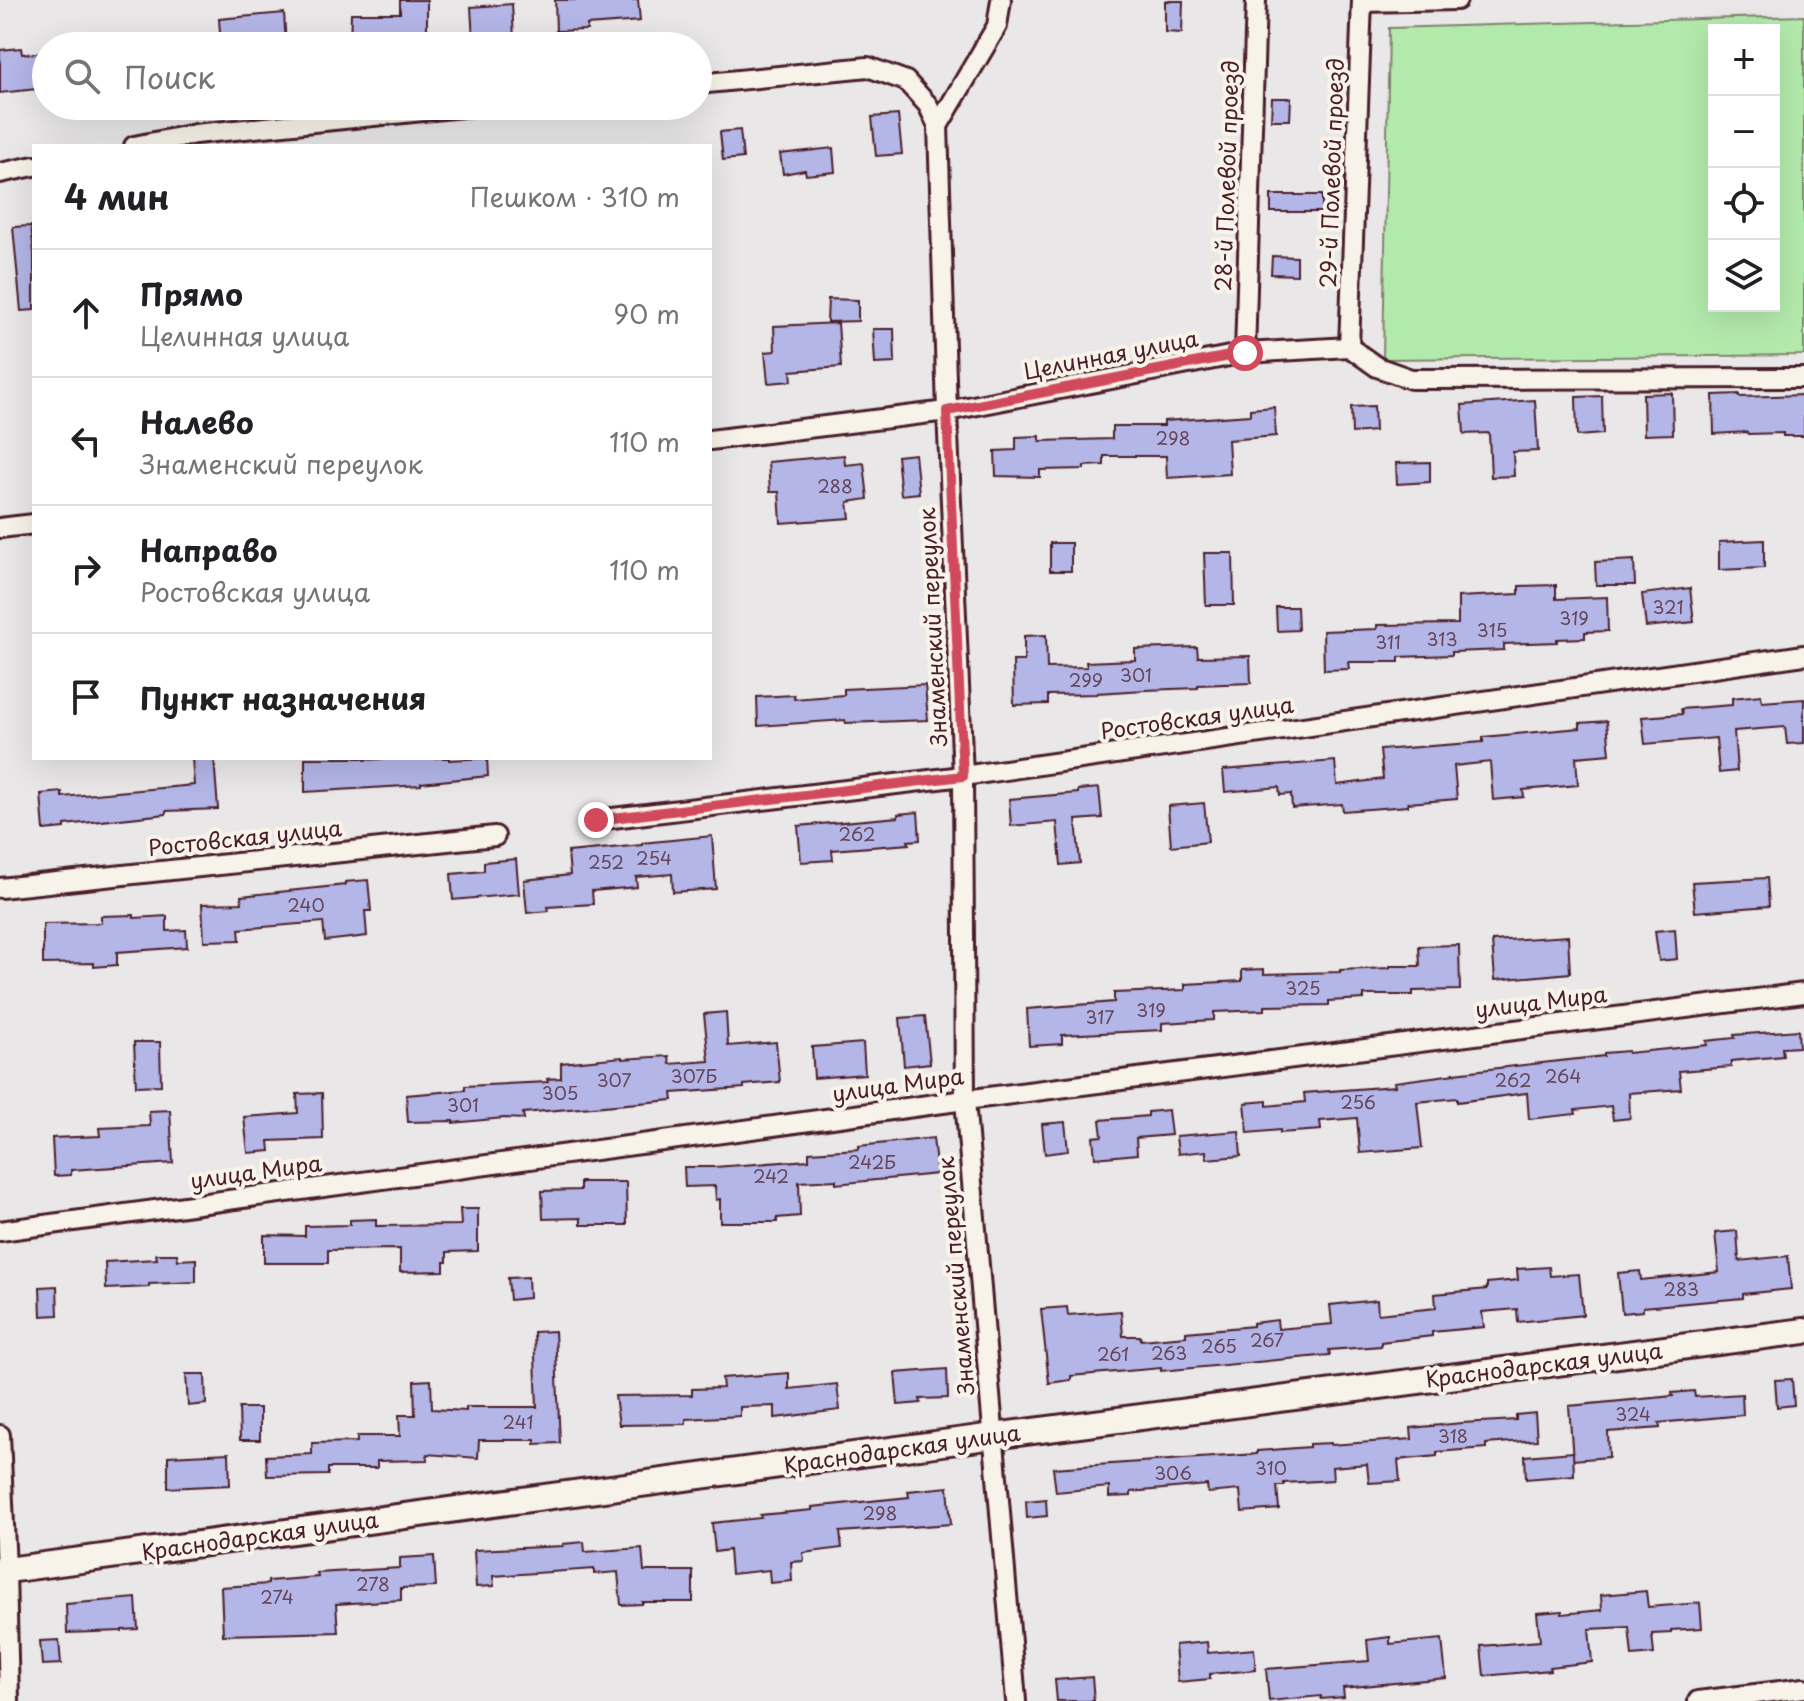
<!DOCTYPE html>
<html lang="ru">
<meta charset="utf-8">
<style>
body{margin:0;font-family:"Playpen Sans",sans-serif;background:#f6f6f6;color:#202124}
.controls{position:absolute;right:24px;top:24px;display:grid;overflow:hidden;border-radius:0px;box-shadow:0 8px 32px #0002}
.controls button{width:72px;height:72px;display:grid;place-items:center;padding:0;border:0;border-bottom:2px solid #e0e0e0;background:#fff;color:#202124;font:40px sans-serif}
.stop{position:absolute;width:24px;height:24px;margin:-18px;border:6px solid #d1495b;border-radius:50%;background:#fff}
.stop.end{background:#d1495b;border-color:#fff;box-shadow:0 2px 8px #0008}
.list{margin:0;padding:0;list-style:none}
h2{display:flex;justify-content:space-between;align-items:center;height:104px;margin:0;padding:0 32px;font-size:34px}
h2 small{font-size:26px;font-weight:400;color:#757577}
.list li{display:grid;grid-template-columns:52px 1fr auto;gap:24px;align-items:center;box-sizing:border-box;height:128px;padding:0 32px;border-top:2px solid #e0e0e0}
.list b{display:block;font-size:30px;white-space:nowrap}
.list p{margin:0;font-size:26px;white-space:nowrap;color:#757577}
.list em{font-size:26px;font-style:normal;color:#757577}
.icon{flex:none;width:44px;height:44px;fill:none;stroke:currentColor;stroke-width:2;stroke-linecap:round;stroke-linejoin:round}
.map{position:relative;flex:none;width:1804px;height:1701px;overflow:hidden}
.search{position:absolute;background:#fff;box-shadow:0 8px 32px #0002;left:32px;top:32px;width:680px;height:88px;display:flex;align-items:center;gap:20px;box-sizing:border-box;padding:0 28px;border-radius:44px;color:#757577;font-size:30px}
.panel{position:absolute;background:#fff;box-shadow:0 8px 32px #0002;left:32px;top:144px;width:680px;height:616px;border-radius:0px}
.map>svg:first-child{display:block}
</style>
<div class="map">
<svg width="1804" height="1701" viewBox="0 0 1804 1701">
<rect width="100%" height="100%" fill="#e9e7e8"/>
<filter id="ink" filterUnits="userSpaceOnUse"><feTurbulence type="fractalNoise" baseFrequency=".0125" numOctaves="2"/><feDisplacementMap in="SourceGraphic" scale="16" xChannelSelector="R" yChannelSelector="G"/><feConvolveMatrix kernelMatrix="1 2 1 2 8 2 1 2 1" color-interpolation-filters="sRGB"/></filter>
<g filter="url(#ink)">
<!-- green -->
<path fill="#b3eaac" stroke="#7e846c" stroke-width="2" fill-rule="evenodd" d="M1804 16V355L1383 359 1389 28ZM1714 30H1774V306H1714Z"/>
<!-- building -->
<g fill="#b3b6e7" stroke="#4a1f2b" stroke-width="2">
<polygon points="400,0 427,0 427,32 389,33 389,46 350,46 351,13 400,13"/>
<polygon points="555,0 638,0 640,21 587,25 587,30 556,31"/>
<polygon points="1165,1 1183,1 1182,33 1165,32"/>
<polygon points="512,4 514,38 473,40 471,7"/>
<polygon points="284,13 286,46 221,46 219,19"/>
<polygon points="21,48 22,54 46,53 46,88 0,93 0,50"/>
<polygon points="1272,98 1291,98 1290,120 1271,120"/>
<polygon points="898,115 902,154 876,156 872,117"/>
<polygon points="740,130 743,158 723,160 720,132"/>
<polygon points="833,148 835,172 806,175 805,170 783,174 780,154"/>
<rect x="1271" y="195" width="51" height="17"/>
<polygon points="31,226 34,254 34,310 21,311 13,227"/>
<polygon points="1272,256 1297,257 1297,275 1271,274"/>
<polygon points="828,299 858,300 858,321 827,322"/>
<polygon points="838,323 841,367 791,371 792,381 768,383 765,352 775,351 774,326"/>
<polygon points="873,329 894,329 895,363 875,364"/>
<polygon points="1672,393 1673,434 1644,435 1643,394"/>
<polygon points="1739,394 1739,397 1804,395 1804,436 1783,436 1783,433 1748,434 1747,432 1714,434 1713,395"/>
<polygon points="1602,396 1603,434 1577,436 1576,397"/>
<polygon points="1535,400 1538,451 1513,452 1514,476 1491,477 1489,433 1464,434 1462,405"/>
<polygon points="1374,406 1375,431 1352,433 1351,407"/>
<polygon points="1274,407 1276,436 1228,440 1230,474 1167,478 1166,456 1104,456 1104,465 1084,466 1084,469 1040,470 1040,477 996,476 995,451 1016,450 1016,437 1040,436 1040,441 1112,439 1112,426 1164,426 1164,421 1250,415 1250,409"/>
<polygon points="915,454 919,493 901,495 897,456"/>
<polygon points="844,455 845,465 864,463 868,499 848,502 850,518 781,523 779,492 770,492 768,462"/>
<polygon points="1430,462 1430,482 1397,484 1396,463"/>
<polygon points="1764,540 1764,568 1719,570 1719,542"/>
<rect x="1050" y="543" width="21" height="28"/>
<polygon points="1204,553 1233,553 1234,605 1206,605"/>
<polygon points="1634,560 1635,585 1596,585 1595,562"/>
<polygon points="1556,585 1556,599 1607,597 1608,631 1585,632 1585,638 1557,639 1557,642 1504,644 1504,650 1452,652 1452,655 1399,657 1399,662 1348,662 1349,669 1324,670 1323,631 1377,629 1377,625 1458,624 1458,597 1519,594 1519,586"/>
<polygon points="1690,588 1694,622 1646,627 1642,594"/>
<polygon points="1276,607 1297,607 1298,630 1277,631"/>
<polygon points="1046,635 1047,668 1087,667 1086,662 1135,660 1135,649 1197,647 1198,657 1250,656 1251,683 1198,685 1198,688 1145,690 1097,693 1097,694 1048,695 1048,704 1014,705 1013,661 1024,661 1024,636"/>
<polygon points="925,685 928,720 846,723 845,720 758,726 757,697 794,695 794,699 844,695 844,689"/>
<polygon points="1761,695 1762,702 1804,699 1804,743 1787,744 1785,727 1734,731 1737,771 1719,773 1716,738 1645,744 1642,717 1682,714 1681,709 1732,705 1732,698"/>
<polygon points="1607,721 1610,754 1576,757 1578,785 1523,790 1524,797 1493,800 1490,762 1454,766 1457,799 1408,803 1408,806 1343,811 1342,804 1292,808 1291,794 1280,795 1279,787 1225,792 1223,770 1335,761 1337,785 1383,779 1380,750 1483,742 1483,737 1580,728 1580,723"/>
<polygon points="192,758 214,758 218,809 166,811 166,814 65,825 65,828 44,830 41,794 62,792 62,797 194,785"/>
<polygon points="305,758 364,758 365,760 398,758 449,758 449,760 487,758 488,776 421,783 421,785 305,792"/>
<polygon points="1099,788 1102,818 1076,820 1080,863 1061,865 1057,822 1011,826 1009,799 1078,793 1078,790"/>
<polygon points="1204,803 1208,842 1171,846 1168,806"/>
<polygon points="918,812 920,840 908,841 909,844 832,850 833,860 801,862 798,826 898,817 898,814"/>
<polygon points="712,836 716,889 673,892 672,874 636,877 637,887 592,891 593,904 548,907 549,911 527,913 524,880 570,875 568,852 642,845 642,843"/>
<polygon points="516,859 519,894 453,900 451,874 484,871 484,862"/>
<polygon points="1767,878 1769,906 1695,912 1692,882"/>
<polygon points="368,880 371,911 365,911 367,936 325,941 323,922 239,929 240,940 204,941 202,904 242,903 241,896 345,885 345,882"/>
<polygon points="134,915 134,918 167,916 167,931 186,930 187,947 117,952 117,965 94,967 94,963 43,964 43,924 101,923 101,916"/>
<polygon points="1675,929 1677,959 1659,961 1655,931"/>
<polygon points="1568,936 1570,973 1495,980 1492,941"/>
<polygon points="1459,945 1460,990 1413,991 1413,995 1364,995 1364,999 1329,1001 1329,1005 1265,1006 1265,1010 1214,1012 1214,1020 1162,1023 1162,1030 1062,1035 1062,1044 1029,1046 1027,1009 1114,1002 1114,993 1185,990 1185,984 1242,981 1242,970 1264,969 1264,974 1340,972 1340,970 1390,968 1390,966 1420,966 1419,946"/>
<polygon points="726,1012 728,1046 776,1042 780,1082 744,1085 744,1088 672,1093 673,1100 523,1113 524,1119 504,1118 453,1123 453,1121 408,1122 406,1095 465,1090 465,1086 548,1082 547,1079 561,1078 561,1063 622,1057 622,1059 669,1056 670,1064 709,1061 704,1014"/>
<polygon points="925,1016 930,1063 904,1066 900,1018"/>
<polygon points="1798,1030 1799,1047 1782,1048 1783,1056 1731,1061 1731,1067 1679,1071 1681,1089 1629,1093 1630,1118 1613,1120 1611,1106 1575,1110 1576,1114 1529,1119 1527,1093 1457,1102 1457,1098 1417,1102 1422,1148 1360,1153 1357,1118 1320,1121 1321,1130 1280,1133 1280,1130 1248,1133 1245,1103 1267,1101 1267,1106 1305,1102 1304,1093 1395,1086 1394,1082 1455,1074 1454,1073 1604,1056 1604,1053 1628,1051 1628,1053 1707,1045 1706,1041 1735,1038 1734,1035"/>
<polygon points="134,1042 160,1042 161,1085 136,1086"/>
<polygon points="863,1043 865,1074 814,1078 812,1047"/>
<polygon points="322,1093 323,1139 269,1141 270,1151 248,1153 244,1117 298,1113 297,1094"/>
<polygon points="170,1110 173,1163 71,1170 71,1175 54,1176 52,1138 100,1136 99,1128 150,1126 149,1111"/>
<polygon points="1168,1110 1171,1135 1136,1138 1137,1154 1095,1158 1093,1137 1102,1136 1100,1120 1148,1116 1148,1112"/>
<polygon points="1065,1122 1068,1151 1045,1154 1042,1124"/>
<polygon points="1239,1131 1241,1156 1206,1159 1206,1151 1178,1154 1176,1136"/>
<polygon points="933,1138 937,1174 836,1184 836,1180 799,1182 800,1216 777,1218 777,1222 720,1222 720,1199 716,1200 715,1186 685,1187 684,1167 714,1167 809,1160 809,1152 859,1149 859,1146"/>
<polygon points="580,1182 626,1182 627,1225 581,1225 581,1218 543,1219 542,1191 580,1190"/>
<polygon points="460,1209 478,1209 478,1251 447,1252 447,1262 444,1262 444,1271 400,1272 400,1249 328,1250 328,1263 264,1263 264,1235 305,1236 305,1226 350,1225 350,1220 376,1219 376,1226 461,1225"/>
<polygon points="1737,1231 1739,1261 1788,1256 1791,1289 1743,1294 1743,1298 1643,1307 1643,1311 1622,1313 1618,1273 1640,1271 1641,1280 1719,1272 1715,1233"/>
<polygon points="156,1254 177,1254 178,1260 196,1259 196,1282 149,1284 149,1287 106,1289 105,1262 157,1259"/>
<polygon points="1549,1267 1550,1276 1579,1274 1583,1315 1518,1322 1517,1309 1482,1312 1484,1327 1432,1332 1432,1336 1381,1342 1381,1346 1329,1350 1330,1355 1161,1371 1161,1368 1071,1376 1071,1380 1049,1383 1041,1309 1067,1307 1068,1315 1121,1311 1123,1336 1140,1336 1141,1340 1186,1336 1186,1332 1253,1326 1253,1323 1277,1320 1278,1329 1332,1324 1330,1305 1377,1300 1378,1314 1436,1308 1435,1294 1487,1289 1487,1283 1518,1280 1517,1269"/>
<polygon points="528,1277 529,1298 510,1300 508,1278"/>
<polygon points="57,1286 58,1315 41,1316 40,1287"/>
<polygon points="555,1331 560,1443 535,1444 535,1440 479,1440 478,1458 427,1454 428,1460 377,1461 377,1468 328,1468 328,1475 267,1476 266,1456 312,1454 312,1443 357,1442 357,1436 400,1436 399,1415 415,1415 414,1381 431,1380 432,1409 466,1411 466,1407 537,1407 534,1332"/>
<polygon points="947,1369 948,1398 920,1399 921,1403 898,1405 895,1373"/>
<polygon points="789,1373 789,1389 837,1384 840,1410 775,1418 775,1406 740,1407 740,1416 686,1419 686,1424 619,1425 615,1396 692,1395 692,1389 723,1388 722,1378"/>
<polygon points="186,1374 205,1374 206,1404 188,1406"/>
<polygon points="1792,1379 1794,1405 1777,1407 1775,1380"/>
<polygon points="1694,1391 1695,1397 1742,1394 1743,1415 1659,1423 1660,1428 1608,1432 1609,1457 1573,1460 1569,1406 1673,1396 1672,1393"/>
<polygon points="239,1408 260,1408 260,1440 240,1440"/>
<polygon points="1535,1413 1537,1440 1486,1444 1486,1448 1437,1452 1437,1456 1398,1460 1400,1481 1369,1483 1367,1464 1332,1467 1333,1480 1284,1483 1284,1486 1277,1486 1279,1509 1242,1512 1240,1490 1208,1493 1207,1485 1131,1492 1131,1496 1109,1497 1109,1487 1056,1492 1053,1468 1257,1454 1257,1451 1309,1447 1309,1444 1331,1443 1331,1445 1412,1439 1411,1428 1462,1423 1516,1420 1516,1415"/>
<polygon points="1573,1452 1574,1475 1526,1479 1525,1456"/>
<polygon points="229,1453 230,1485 168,1488 168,1456"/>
<polygon points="948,1487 951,1524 840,1532 842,1548 803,1553 804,1561 791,1562 792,1581 770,1583 769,1570 731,1574 729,1550 715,1552 712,1523 761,1518 760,1515 812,1510 812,1507 909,1497 908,1491"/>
<polygon points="1046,1499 1047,1516 1027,1518 1026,1501"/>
<polygon points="584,1542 585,1552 642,1548 644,1571 693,1571 693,1602 642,1602 642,1604 621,1605 618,1572 594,1574 594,1569 493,1576 494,1586 476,1587 474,1550 563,1546 563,1544"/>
<polygon points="434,1556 436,1587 401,1588 401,1600 336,1604 338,1632 223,1635 221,1587 268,1584 268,1581 318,1577 317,1573 400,1568 400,1558"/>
<polygon points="1646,1591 1648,1607 1700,1603 1702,1628 1671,1630 1671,1633 1652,1634 1654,1654 1632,1656 1629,1627 1589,1629 1592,1662 1549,1667 1550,1670 1484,1676 1481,1646 1540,1641 1537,1613 1562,1611 1562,1614 1602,1610 1601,1595"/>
<polygon points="136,1598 138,1629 122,1630 122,1631 67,1633 66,1604"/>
<polygon points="1390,1637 1390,1644 1442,1639 1446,1678 1343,1688 1344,1697 1321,1699 1321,1696 1269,1701 1266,1669 1369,1661 1367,1640"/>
<polygon points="59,1640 61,1664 42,1665 40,1641"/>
<polygon points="1207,1642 1208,1653 1254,1649 1256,1670 1210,1674 1210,1679 1178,1682 1175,1645"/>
<polygon points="1092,1677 1094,1701 1057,1701 1055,1680"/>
</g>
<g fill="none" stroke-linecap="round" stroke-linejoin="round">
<!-- minor casing -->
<g stroke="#4a1f2b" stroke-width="24">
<g id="minor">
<polyline points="1362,2 1457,0"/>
<polyline points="698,84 868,67 906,81 928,105 938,126 947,411 963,776 965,1100 1016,1701"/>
<polyline points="938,126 997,26 1001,0"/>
<polyline points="134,146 195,134 473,106"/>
<polyline points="0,173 34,166"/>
<polyline points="1349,347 1362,0"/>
<polyline points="1245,353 1256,0"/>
<polyline points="710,440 947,411 1245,353 1349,347 1377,367 1411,379 1804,378"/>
<polyline points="0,528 34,524"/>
<polyline points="596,820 963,776 1804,655"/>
<polyline points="0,888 495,836"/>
<polyline points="0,1231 965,1100 1804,993"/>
<polyline points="0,1435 6,1570 9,1701"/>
<polyline points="1698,1701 1804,1688"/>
</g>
</g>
<!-- tertiary casing -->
<g stroke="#4a1f2b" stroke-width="30">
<polyline id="tertiary" points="0,1571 994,1436 1804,1331"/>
</g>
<!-- minor -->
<use href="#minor" stroke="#f7f3e8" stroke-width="18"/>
<!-- tertiary -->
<use href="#tertiary" stroke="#f7f3e8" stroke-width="24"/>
</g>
</g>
<g fill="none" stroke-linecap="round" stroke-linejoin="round" filter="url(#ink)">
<!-- route -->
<polyline stroke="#d1495b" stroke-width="10" points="596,820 963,776 947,411 1245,353"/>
</g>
<g text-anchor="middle" stroke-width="8" stroke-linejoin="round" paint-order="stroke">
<!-- number labels -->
<g font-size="18" fill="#64455a">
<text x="1173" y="445">298</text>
<text x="835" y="493">288</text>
<text x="1668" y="614">321</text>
<text x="1574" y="625">319</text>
<text x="1492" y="637">315</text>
<text x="1442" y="646">313</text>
<text x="1388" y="649">311</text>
<text x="1136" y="682">301</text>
<text x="1086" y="687">299</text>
<text x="857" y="841">262</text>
<text x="654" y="865">254</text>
<text x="606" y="869">252</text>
<text x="306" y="912">240</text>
<text x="1303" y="995">325</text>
<text x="1151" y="1017">319</text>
<text x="1100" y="1024">317</text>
<text x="694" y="1083">307Б</text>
<text x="1563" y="1083">264</text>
<text x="614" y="1087">307</text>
<text x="1513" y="1087">262</text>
<text x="560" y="1100">305</text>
<text x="1358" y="1109">256</text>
<text x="463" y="1112">301</text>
<text x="872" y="1169">242Б</text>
<text x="771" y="1183">242</text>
<text x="1681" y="1296">283</text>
<text x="1267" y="1347">267</text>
<text x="1219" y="1353">265</text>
<text x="1169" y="1360">263</text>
<text x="1113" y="1361">261</text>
<text x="1633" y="1421">324</text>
<text x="518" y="1429">241</text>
<text x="1453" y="1443">318</text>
<text x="1271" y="1475">310</text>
<text x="1173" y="1480">306</text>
<text x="880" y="1520">298</text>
<text x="373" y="1591">278</text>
<text x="277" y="1604">274</text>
</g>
<!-- street labels -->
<g font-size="22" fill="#4a1f2b" stroke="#f7f3e8">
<text transform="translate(1332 173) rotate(-88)" y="8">29-й Полевой проезд</text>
<text transform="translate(1227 176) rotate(-88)" y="8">28-й Полевой проезд</text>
<text transform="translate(1111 355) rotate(-11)" y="8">Целинная улица</text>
<text transform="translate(933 627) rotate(-93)" y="8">Знаменский переулок</text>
<text transform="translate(1197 718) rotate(-8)" y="8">Ростовская улица</text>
<text transform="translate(245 838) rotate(-6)" y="8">Ростовская улица</text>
<text transform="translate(1541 1002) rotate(-7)" y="8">улица Мира</text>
<text transform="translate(898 1085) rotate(-8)" y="8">улица Мира</text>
<text transform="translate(256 1172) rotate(-8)" y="8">улица Мира</text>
<text transform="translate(956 1276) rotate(-95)" y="8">Знаменский переулок</text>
<text transform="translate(1544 1365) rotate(-7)" y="8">Краснодарская улица</text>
<text transform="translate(902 1449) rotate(-8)" y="8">Краснодарская улица</text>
<text transform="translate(260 1536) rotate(-8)" y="8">Краснодарская улица</text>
</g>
</g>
</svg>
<div class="controls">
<button>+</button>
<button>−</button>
<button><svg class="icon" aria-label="locate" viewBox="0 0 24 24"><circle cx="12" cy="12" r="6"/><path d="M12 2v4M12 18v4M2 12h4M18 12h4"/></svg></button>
<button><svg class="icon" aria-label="layers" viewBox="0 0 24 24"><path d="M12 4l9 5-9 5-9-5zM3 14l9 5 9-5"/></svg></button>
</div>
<div class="stop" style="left:1245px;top:353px"></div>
<div class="stop end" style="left:596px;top:820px"></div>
<div class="search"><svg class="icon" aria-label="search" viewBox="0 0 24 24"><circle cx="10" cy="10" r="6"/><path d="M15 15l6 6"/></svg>Поиск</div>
<section class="panel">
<h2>4 мин<small>Пешком · 310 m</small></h2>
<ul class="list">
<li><svg class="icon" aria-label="ahead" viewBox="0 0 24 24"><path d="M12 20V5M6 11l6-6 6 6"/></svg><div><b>Прямо</b><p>Целинная улица</p></div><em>90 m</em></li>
<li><svg class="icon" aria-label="left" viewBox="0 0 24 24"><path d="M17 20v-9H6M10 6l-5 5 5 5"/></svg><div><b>Налево</b><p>Знаменский переулок</p></div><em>110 m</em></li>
<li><svg class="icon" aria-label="right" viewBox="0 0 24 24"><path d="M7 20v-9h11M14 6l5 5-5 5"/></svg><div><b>Направо</b><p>Ростовская улица</p></div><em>110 m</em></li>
<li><svg class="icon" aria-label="arrive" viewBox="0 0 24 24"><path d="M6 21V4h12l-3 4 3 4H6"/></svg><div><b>Пункт назначения</b></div></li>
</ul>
</section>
</div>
